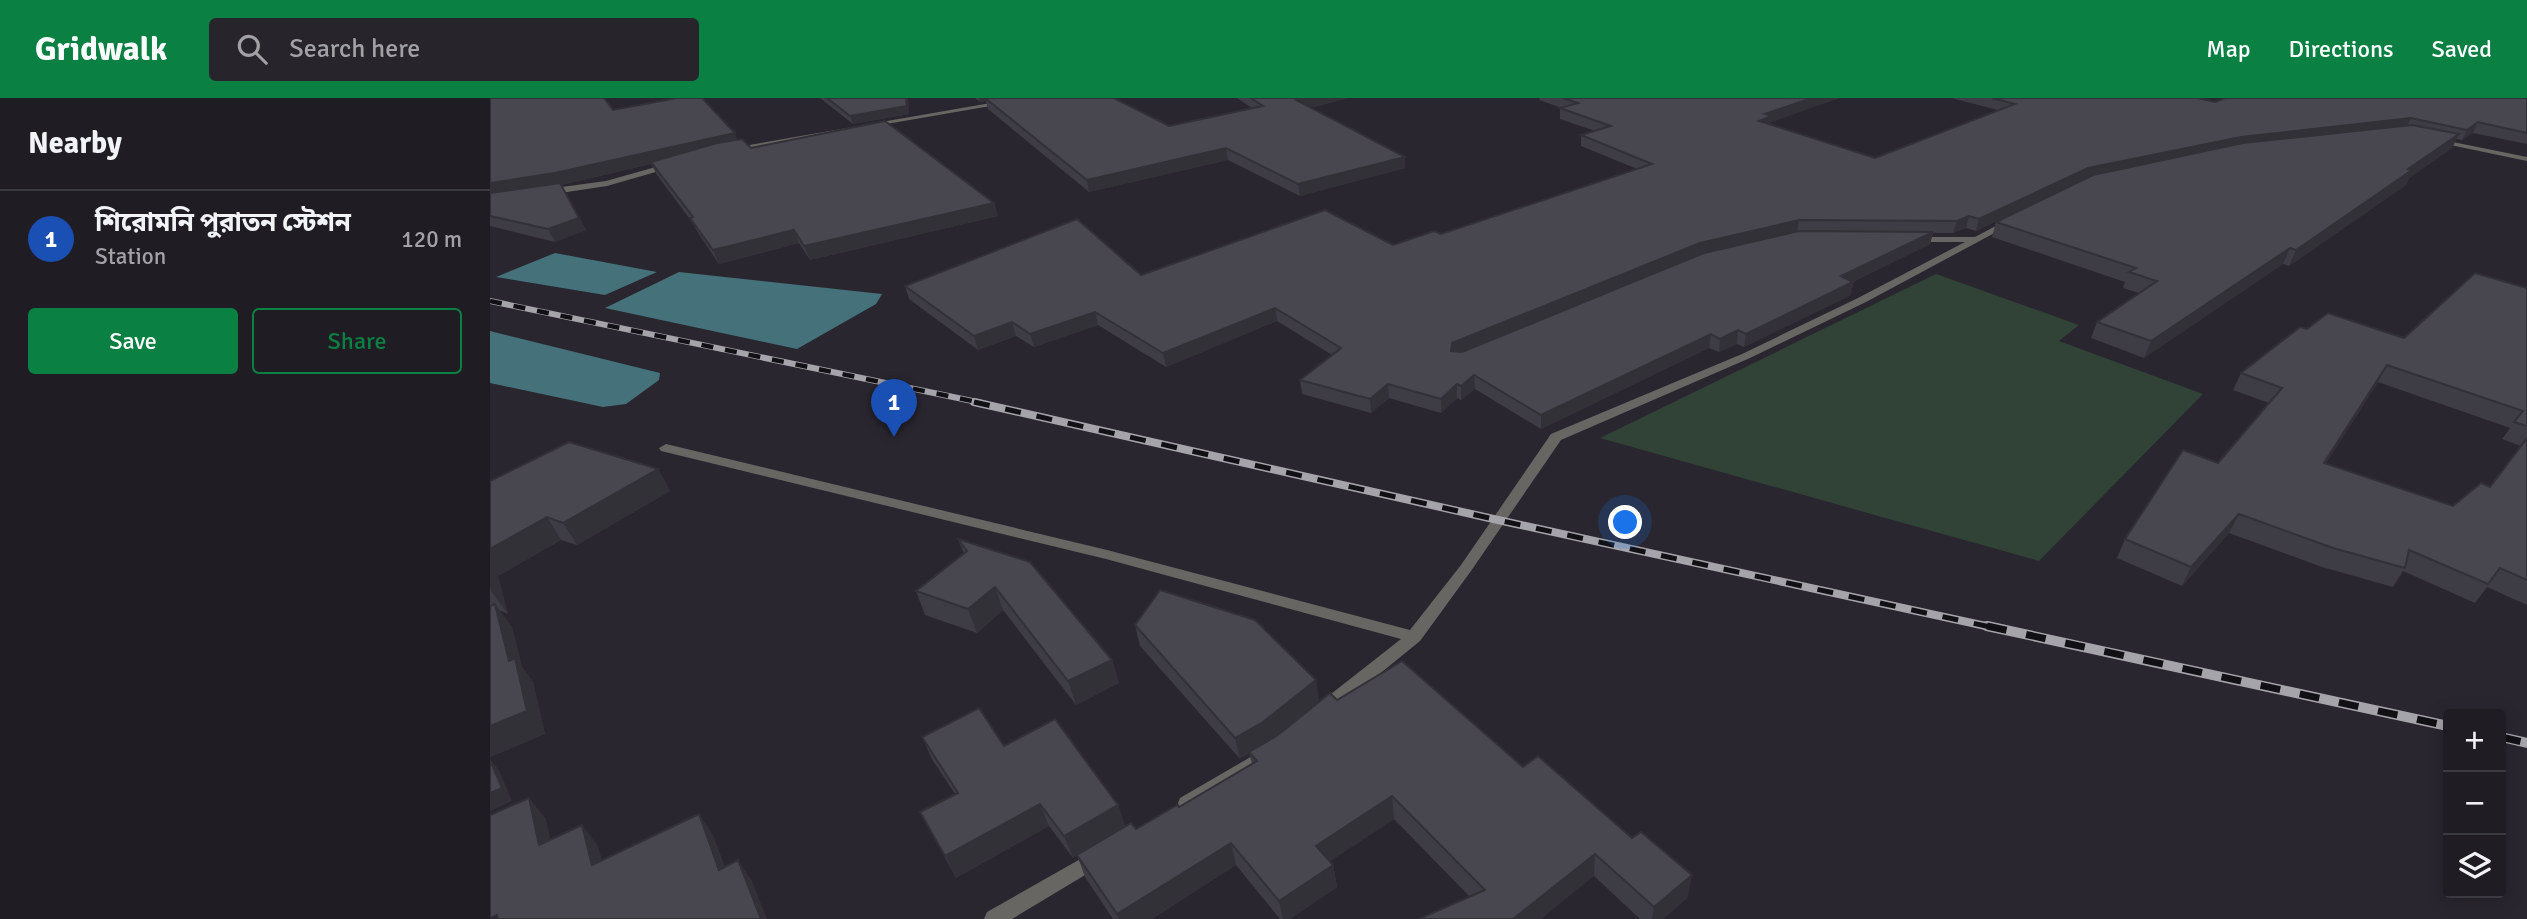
<!DOCTYPE html>
<meta charset="utf-8">
<style>
body{margin:0;font-family:Signika,"Noto Sans Bengali",sans-serif;background:#27252b;color:#f1f3f6}
.controls{position:absolute;right:21px;bottom:21px;display:grid;overflow:hidden;border-radius:7px;box-shadow:0 4px 18px #0003}
.controls button{width:63px;height:63px;display:grid;place-items:center;padding:0;border:0;border-bottom:2px solid #3c3a41;background:#1f1c23;color:#f1f3f6;font:35px sans-serif}
.you{position:absolute;left:1136px;top:425px;width:24px;height:24px;margin:-18px;border:5px solid #fff;border-radius:50%;background:#1a73e8;box-shadow:0 0 0 10px #1a73e833}
.badge{display:grid;place-items:center;width:46px;height:46px;border-radius:50%;background:#0b8043;color:#fff;font-size:23px;font-weight:700}
.pin{position:absolute;translate:-50% -58px;filter:drop-shadow(0 2px 4px #0008)}
.pin::after{content:'';position:absolute;top:37px;width:24px;height:21px;background:inherit;clip-path:polygon(0 0,100% 0,50% 100%)}
.list{margin:0;padding:0;list-style:none}
h2{display:flex;justify-content:space-between;align-items:center;height:91px;margin:0;padding:0 28px;font-size:30px}
h2 small{font-size:23px;font-weight:400;color:#a1a1a6}
.list li{display:grid;grid-template-columns:46px 1fr auto;gap:21px;align-items:center;box-sizing:border-box;height:98px;padding:0 28px;border-top:2px solid #3c3a41}
.list b{display:block;font-size:26px;white-space:nowrap}
.list p{margin:0;font-size:23px;white-space:nowrap;color:#a1a1a6}
.list em{font-size:23px;font-style:normal;color:#a1a1a6}
.actions{display:flex;gap:14px;padding:21px 28px}
.actions a{flex:1;padding:16px 0;border:2px solid #0b8043;border-radius:7px;text-align:center;font-size:24px;color:#0b8043}
.actions .main{background:#0b8043;color:#fff}
.icon{flex:none;width:38px;height:38px;fill:none;stroke:currentColor;stroke-width:2;stroke-linecap:round;stroke-linejoin:round}
.map{position:relative;flex:none;width:2037px;height:821px;overflow:hidden}
header{display:flex;align-items:center;gap:42px;box-sizing:border-box;height:98px;padding:0 35px;background:#0b8043;color:#fff}
header strong{font-size:33px}
nav{display:flex;gap:38px;margin-inline-start:auto;font-size:24px}
.search{width:490px;height:63px;background:#27252b;display:flex;align-items:center;gap:18px;box-sizing:border-box;padding:0 24px;border-radius:7px;color:#a1a1a6;font-size:26px}
main{display:flex}
aside{flex:1;background:#1f1c23}
.map>svg:first-child{display:block}
</style>
<header>
<strong>Gridwalk</strong>
<div class="search"><svg class="icon" aria-label="search" viewBox="0 0 24 24"><circle cx="10" cy="10" r="6"/><path d="M15 15l6 6"/></svg>Search here</div>
<nav><a>Map</a><a>Directions</a><a>Saved</a></nav>
</header>
<main>
<aside>
<h2>Nearby<small></small></h2>
<ul class="list">
<li><span class="badge" style="background:#1a4fb4">1</span><div><b>শিরোমনি পুরাতন স্টেশন</b><p>Station</p></div><em>120 m</em></li>
</ul>
<div class="actions"><a class="main">Save</a><a>Share</a></div>
</aside>
<div class="map">
<svg width="2037" height="821" viewBox="0 0 2037 821">
<rect width="100%" height="100%" fill="#29262f"/>
<!-- green -->
<polygon fill="#304336" points="1446,176 1589,227 1569,243 1713,296 1549,463 1110,340"/>
<!-- water -->
<g fill="#45717a">
<polygon points="65,155 167,174 115,197 6,179"/>
<polygon points="189,174 392,196 386,206 307,251 115,210"/>
<polygon points="0,233 170,275 169,282 136,306 113,309 0,285"/>
</g>
<g fill="none" stroke-linecap="round" stroke-linejoin="round">
<!-- minor -->
<g fill="#686662" fill-rule="evenodd">
<polygon points="530,0 547,0 240,53 236,51"/>
<polygon points="1943,40 2037,59 2037,63 1946,44 1942,42"/>
<polygon points="180,65 184,67 183,69 117,88 57,97 53,94 57,91 116,83"/>
<polygon points="1517,122 1525,124 1376,204 1260,260 1071,342 981,473 930,543 839,617 833,618 827,617 824,612 827,607 911,541 616,461 171,353 169,350 176,346 617,452 920,532 971,467 1061,336 1252,256 1368,200 1475,144 1422,144 1419,143 1419,139 1485,139"/>
<polygon points="776,650 782,652 785,657 782,662 704,710 697,713 690,710 688,705 690,700"/>
<polygon points="608,751 615,753 618,759 615,765 522,821 494,821 497,814"/>
</g>
<!-- rail-far2 casing -->
<g stroke="#a6a4ab" stroke-width="6">
<polyline id="rail-far2" points="0,203 492,305"/>
</g>
<!-- rail-far1 casing -->
<g stroke="#a6a4ab" stroke-width="8">
<polyline id="rail-far1" points="484,304 1008,422 1505,530"/>
</g>
<!-- rail casing -->
<g stroke="#a6a4ab" stroke-width="10">
<g id="rail">
<polyline points="1497,528 1958,628"/>
<polyline points="2011,639 2037,645"/>
</g>
</g>
<!-- rail-far2 -->
<use href="#rail-far2" stroke="#111014" stroke-width="4.5" stroke-dasharray="12" stroke-linecap="butt"/>
<!-- rail-far1 -->
<use href="#rail-far1" stroke="#111014" stroke-width="5" stroke-dasharray="16" stroke-linecap="butt"/>
<!-- rail -->
<use href="#rail" stroke="#111014" stroke-width="7" stroke-dasharray="20" stroke-linecap="butt"/>
</g>
<!-- wall -->
<g fill="#3e3c44" fill-rule="evenodd">
<polygon points="0,0 123,12 248,42 261,50 504,105 508,118 320,162 309,145 229,166 207,133 202,124 167,77 161,66 71,87 96,132 65,144 0,128"/>
<polygon points="330,0 418,0 419,16 363,26"/>
<polygon points="485,0 624,0 679,28 762,10 747,0 858,0 820,10 915,59 915,70 810,98 738,62 599,94 498,11 496,3 490,4"/>
<polygon points="1050,0 1349,0 1281,24 1281,26 1385,60 1508,12 1461,0 1708,0 1725,4 2037,0 2037,46 1983,35 1972,42 1966,41 1962,50 1919,80 1916,87 1799,168 1793,166 1654,260 1601,240 1607,224 1649,195 1633,190 1635,184 1502,139 1506,124 1594,81 1486,133 1476,130 1463,135 1443,135 1440,146 1363,184 1361,197 1254,249 1247,246 1229,254 1219,250 1051,331 985,291 971,302 967,300 951,315 899,300 881,315 812,296 810,282 842,257 787,223 676,269 608,227 544,249 526,238 488,252 419,201 415,188 651,177 903,147 951,136 1147,71 1091,48 1091,37 1105,33 1070,21 1070,10 1072,10 1049,2"/>
<path d="M2037 190V507L1997 489 1985 505 1913 473 1903 489 1832 469 1739 435 1692 488 1627 460 1635 441 1728 365 1779 305 1743 292 1751 275 1914 240ZM1888 284 2020 330 2012 341 2031 348 2000 389 1963 408 1836 365Z"/>
<polygon points="168,371 180,393 87,447 71,442 8,478 18,516 9,512 22,529 32,569 43,584 55,636 0,659 0,383"/>
<polygon points="468,441 622,562 629,585 586,607 513,512 487,535 435,517 426,493 474,456"/>
<polygon points="645,527 826,582 829,603 783,640 847,602 1033,669 1198,799 1173,821 1150,821 1104,778 980,799 904,721 840,763 843,767 847,789 800,821 790,821 746,767 662,821 623,821 595,779 587,757 583,760 559,728 466,780 430,714 465,696 442,661 432,639 514,648 628,707 635,728 646,731 689,709 762,666 759,655 750,661 650,548"/>
</g>
<!-- shaded-wall -->
<g fill="#323137">
<polygon points="416,0 418,0 419,16 363,26 360,18"/>
<polygon points="489,0 514,0 495,0 496,3 490,4"/>
<polygon points="815,0 858,0 807,13 806,2"/>
<polygon points="1322,0 1349,0 1281,24 1281,29 1269,23 1275,16"/>
<polygon points="1921,20 1916,30 1594,81 1486,133 1489,121 1598,70 1751,39"/>
<polygon points="1988,24 1983,35 1972,42 1977,32"/>
<polygon points="245,35 249,45 71,87 0,97 0,85"/>
<polygon points="1969,36 1962,50 1919,80 1916,87 1799,168 1806,152 1918,71"/>
<polygon points="736,50 738,62 599,94 597,82"/>
<polygon points="915,59 915,70 810,98 808,86"/>
<polygon points="504,105 508,118 320,162 314,148"/>
<polygon points="1479,118 1476,130 1463,135 1467,123"/>
<polygon points="89,120 96,132 65,144 58,131"/>
<polygon points="1309,122 1307,134 961,267 962,245 1210,145"/>
<polygon points="304,132 309,145 229,166 223,152"/>
<polygon points="1443,134 1440,146 1363,184 1361,197 1254,249 1256,236 1351,178"/>
<polygon points="1800,150 1793,166 1654,260 1661,243"/>
<polygon points="785,210 787,223 676,269 673,255"/>
<polygon points="605,214 608,227 544,249 540,236"/>
<polygon points="522,224 526,238 488,252 484,238"/>
<polygon points="1248,232 1247,246 1229,254 1230,241"/>
<polygon points="1221,236 1219,250 1051,331 1051,317"/>
<polygon points="1897,267 1888,284 1825,383 1834,365"/>
<polygon points="984,277 985,291 971,302 971,288"/>
<polygon points="898,286 899,300 881,315 880,301"/>
<polygon points="967,286 967,300 951,315 951,301"/>
<polygon points="168,371 180,393 87,447 73,425"/>
<polygon points="1749,416 1739,435 1692,488 1701,469"/>
<polygon points="57,419 71,442 8,478 18,516 1,493 0,487 0,451"/>
<polygon points="505,489 513,512 487,535 478,511"/>
<polygon points="5,506 22,529 32,569 43,584 55,636 0,659 0,628 19,563"/>
<polygon points="622,562 629,585 586,607 578,583"/>
<polygon points="826,582 829,603 777,645 750,661 745,640"/>
<polygon points="0,661 9,672 22,703 0,713"/>
<polygon points="902,698 904,721 830,770 826,748"/>
<polygon points="39,700 56,721 66,768 49,747"/>
<polygon points="550,706 559,728 466,780 455,758"/>
<polygon points="628,707 635,729 583,760 574,738"/>
<polygon points="209,716 223,737 244,793 229,772"/>
<polygon points="92,727 108,748 119,787 102,767"/>
<polygon points="741,745 746,767 662,821 629,821 627,816"/>
<polygon points="1105,756 1104,778 1051,821 1023,821"/>
<polygon points="248,762 262,783 277,821 271,821"/>
<polygon points="843,767 847,789 800,821 793,821 789,803"/>
<polygon points="1202,777 1198,799 1173,821 1162,821 1164,809"/>
</g>
<!-- building -->
<g fill="#48464f" stroke="#323137" stroke-width="2">
<polygon points="0,0 114,0 123,12 187,0 212,0 245,35 65,75 0,85"/>
<polygon points="337,0 416,0 417,8 360,18"/>
<polygon points="495,0 624,0 679,28 773,8 761,0 815,0 806,2 915,59 808,86 736,50 597,82"/>
<polygon points="1073,0 1322,0 1275,16 1282,18 1269,23 1385,60 1525,6 1502,0 1708,0 1725,4 1735,0 2037,0 2037,35 1988,24 1977,32 1921,20 1751,39 1598,70 1489,121 1479,118 1467,123 1309,122 1210,145 962,245 961,253 972,254 1214,155 1309,133 1443,134 1351,178 1363,184 1256,236 1248,232 1230,241 1221,236 1051,317 984,277 971,288 967,286 951,301 898,286 880,301 810,282 851,250 785,210 673,255 605,214 540,236 522,224 484,238 415,188 587,121 651,177 835,112 903,147 944,133 951,136 1162,66 1091,37 1121,28 1070,10 1088,5"/>
<polygon points="395,23 504,105 314,148 304,132 223,152 200,120 203,119 161,64 227,45 252,41 261,50"/>
<polygon points="1922,27 1969,36 1918,71 1922,72 1806,152 1800,150 1661,243 1607,224 1667,183 1639,174 1646,170 1506,124 1603,77 1753,45"/>
<polygon points="70,85 89,120 58,131 0,118 0,95"/>
<polygon points="1985,175 2037,190 2037,328 2024,324 2033,313 1897,267 1834,365 1963,408 1991,385 2000,389 2037,340 2037,482 2010,470 1998,486 1919,452 1915,470 1843,450 1749,416 1701,469 1635,441 1693,352 1728,365 1792,290 1751,275 1810,229 1817,231 1838,215 1914,240"/>
<polygon points="79,344 168,371 73,425 57,419 0,451 0,383"/>
<polygon points="468,441 540,464 622,562 578,583 505,489 478,511 426,493 477,453"/>
<polygon points="670,492 765,522 826,582 773,624 745,640 645,527"/>
<polygon points="5,506 19,563 25,560 37,613 0,628 0,508"/>
<polygon points="912,563 1033,669 1048,658 1142,740 1151,734 1202,777 1164,809 1105,756 1023,821 929,821 995,792 902,698 826,748 843,767 789,803 741,745 627,816 587,757 641,725 646,731 687,707 689,709 767,663 759,654 788,637 840,595 847,602"/>
<polygon points="489,610 514,648 565,621 628,707 574,738 550,706 455,758 430,714 468,695 432,639"/>
<polygon points="0,662 12,690 0,695"/>
<polygon points="39,700 49,747 92,727 102,767 209,716 229,772 248,762 271,821 8,821 7,817 0,820 0,717"/>
</g>
</svg>
<div class="controls">
<button>+</button>
<button>−</button>
<button><svg class="icon" aria-label="layers" viewBox="0 0 24 24"><path d="M12 4l9 5-9 5-9-5zM3 14l9 5 9-5"/></svg></button>
</div>
<div class="you"></div>
<div class="pin badge" style="left:404px;top:339px;background:#1a4fb4">1</div>
</div>
</main>
